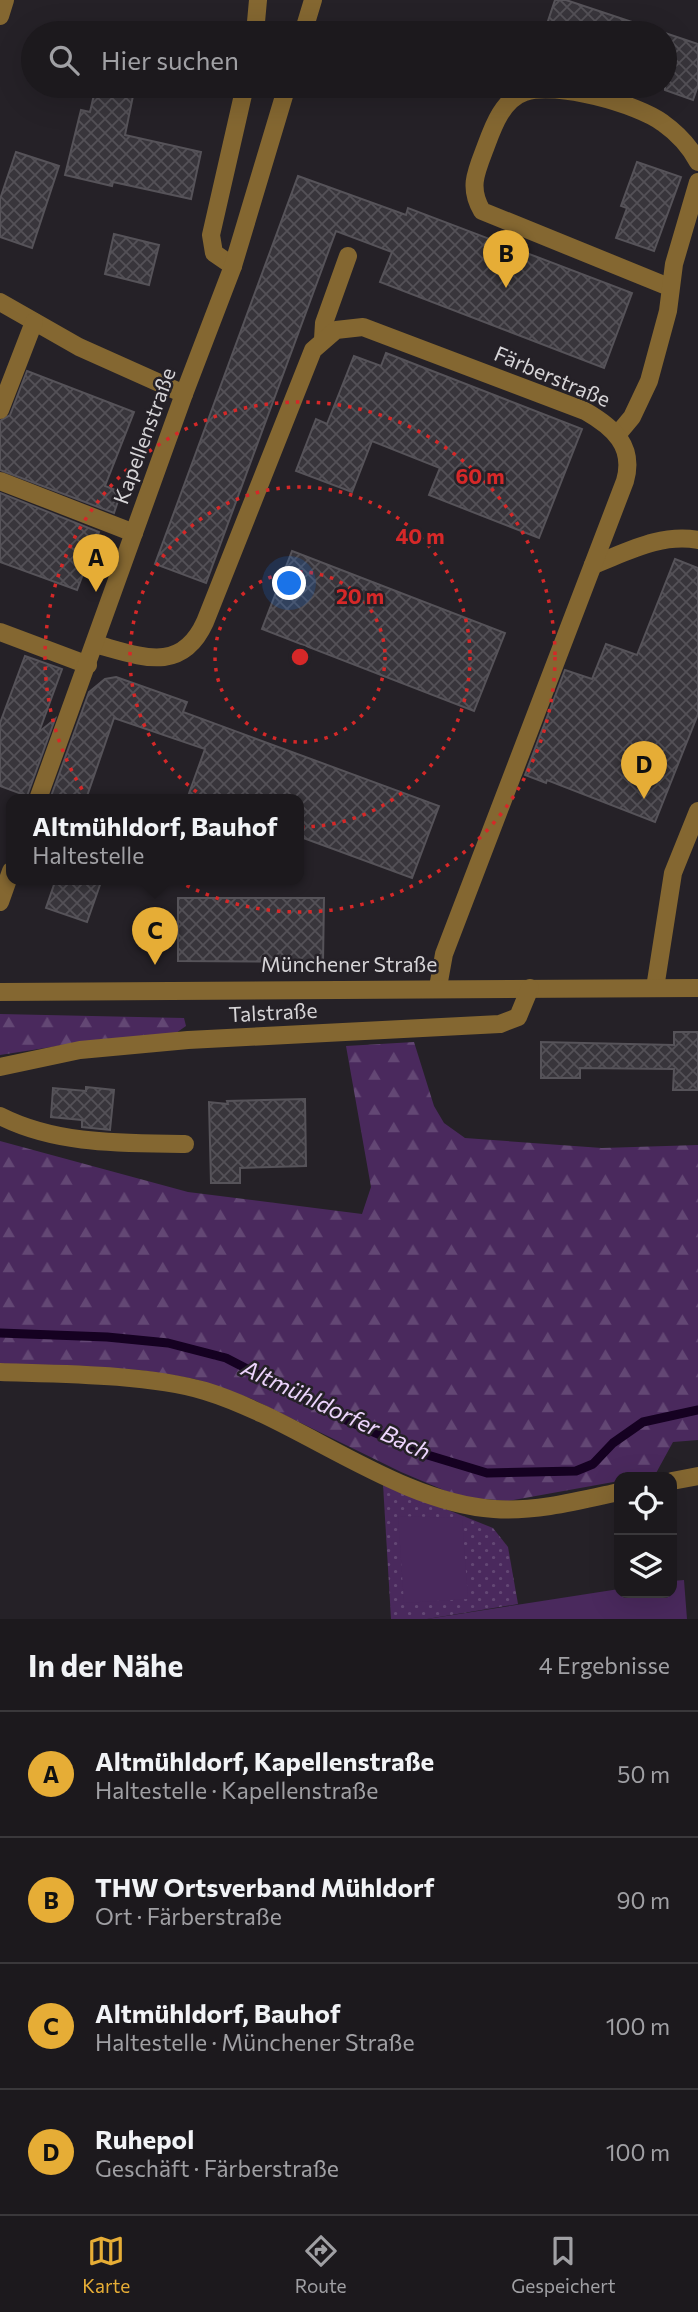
<!DOCTYPE html>
<html lang="de">
<meta charset="utf-8">
<style>
body{margin:0;font-family:Commissioner,sans-serif;background:#252226;color:#f1f3f6}
.controls{position:absolute;right:21px;bottom:21px;display:grid;overflow:hidden;border-radius:14px;box-shadow:0 7px 28px #0002}
.controls button{width:63px;height:63px;display:grid;place-items:center;padding:0;border:0;border-bottom:2px solid #3a383b;background:#1c191d;color:#f1f3f6;font:35px sans-serif}
.you{position:absolute;left:290px;top:584px;width:24px;height:24px;margin:-18px;border:5px solid #fff;border-radius:50%;background:#1a73e8;box-shadow:0 0 0 10px #1a73e833}
.badge{display:grid;place-items:center;width:46px;height:46px;border-radius:50%;background:#e6ad36;color:#111;font-size:23px;font-weight:700}
.pin{position:absolute;translate:-50% -58px;filter:drop-shadow(0 2px 4px #0008)}
.pin::after{content:'';position:absolute;top:37px;width:24px;height:21px;background:inherit;clip-path:polygon(0 0,100% 0,50% 100%)}
.popup{position:absolute;left:6px;top:794px;width:298px;height:91px;box-sizing:border-box;display:grid;place-content:center;border-radius:14px;background:#1c191d;filter:drop-shadow(0 2px 5px #0005);font-size:23px;white-space:nowrap;color:#a0a0a4}
.popup b{font-size:26px;color:#f1f3f6}
.popup::after{content:'';position:absolute;left:50%;top:100%;margin-left:-14px;border:14px solid transparent;border-top-color:#1c191d}
.list{margin:0;padding:0;list-style:none}
h2{display:flex;justify-content:space-between;align-items:center;height:91px;margin:0;padding:0 28px;font-size:30px}
h2 small{font-size:23px;font-weight:400;color:#a0a0a4}
.list li{display:grid;grid-template-columns:46px 1fr auto;gap:21px;align-items:center;box-sizing:border-box;height:126px;padding:0 28px;border-top:2px solid #3a383b}
.list b{display:block;font-size:26px;white-space:nowrap}
.list p{margin:0;font-size:23px;white-space:nowrap;color:#a0a0a4}
.list em{font-size:23px;font-style:normal;color:#a0a0a4}
.icon{flex:none;width:38px;height:38px;fill:none;stroke:currentColor;stroke-width:2;stroke-linecap:round;stroke-linejoin:round}
.map{position:relative;flex:none;width:698px;height:1619px;overflow:hidden}
.search{position:absolute;background:#1c191d;box-shadow:0 7px 28px #0002;left:21px;right:21px;top:21px;height:77px;display:flex;align-items:center;gap:18px;box-sizing:border-box;padding:0 24px;border-radius:38px;color:#a0a0a4;font-size:26px}
.sheet{height:595px;background:#1c191d}
nav{display:flex;justify-content:space-around;align-items:center;box-sizing:border-box;height:98px;border-top:2px solid #3a383b;background:#1c191d;font-size:19px;color:#a0a0a4}
nav a{display:grid;justify-items:center;gap:4px}
nav .on{color:#e6ad36}
.map>svg:first-child{display:block}
</style>
<div class="map">
<svg width="698" height="1619" viewBox="0 0 698 1619">
<defs>
<pattern id="grass-dots" width="8" height="8" patternUnits="userSpaceOnUse" patternTransform="scale(1.75)"><rect width="8" height="8" fill="#4a295d"/><path d="M2 2h.1M6 6h.1" fill="none" stroke="#634774" stroke-width="1.8" stroke-linecap="round"/></pattern>
<pattern id="forest-firs" width="22" height="20" patternUnits="userSpaceOnUse" patternTransform="scale(1.75)"><rect width="22" height="20" fill="#4a295d"/><path d="M5 1l3.5 6h-7zM16 11l3.5 6h-7z" fill="#634774"/></pattern>
<pattern id="building-cross-hatch" width="8" height="8" patternUnits="userSpaceOnUse" patternTransform="scale(1.75)"><rect width="8" height="8" fill="#38353b"/><path d="M0 0l8 8M0 8l8-8" fill="none" stroke="#545157"/></pattern>
</defs>
<rect width="100%" height="100%" fill="#252127"/>
<!-- grass -->
<polygon fill="url(#grass-dots)" points="383,1484 493,1528 508,1547 518,1604 427,1619 391,1619"/>
<!-- forest -->
<g fill="url(#forest-firs)">
<polygon points="0,1014 184,1018 186,1026 176,1033 97,1040 0,1055"/>
<polygon points="414,1042 434,1106 444,1123 465,1138 602,1148 698,1145 698,1440 673,1442 655,1475 619,1477 619,1481 508,1501 460,1497 401,1472 252,1399 195,1379 140,1370 0,1364 0,1141 188,1192 362,1214 371,1187 346,1046"/>
</g>
<!-- garden -->
<g fill="#4a295d">
<polygon points="398,1516 462,1518 468,1599 404,1603"/>
<polygon points="684,1580 687,1619 427,1619 619,1589 619,1593 672,1593 672,1581"/>
</g>
<g fill="none" stroke-linecap="round" stroke-linejoin="round">
<!-- stream -->
<polyline stroke="#150121" stroke-width="9" points="0,1333 107,1337 168,1343 226,1358 348,1421 421,1453 487,1473 576,1471 593,1464 613,1443 643,1422 698,1410"/>
</g>
<!-- building -->
<g fill="url(#building-cross-hatch)" stroke="#565359" stroke-width="2">
<polygon points="555,0 566,0 653,29 653,33 544,33"/>
<polygon points="665,33 698,44 698,85 693,100 665,90"/>
<polygon points="96,86 135,86 125,135 201,152 191,199 113,182 112,186 65,175 81,110 90,112"/>
<polygon points="16,152 59,166 32,248 0,237 0,199"/>
<polygon points="637,162 681,177 654,251 616,238 627,208 621,206"/>
<polygon points="298,176 406,215 408,208 632,293 604,368 380,282 392,252 336,231 206,583 155,564"/>
<polygon points="114,234 159,245 149,285 105,274"/>
<polygon points="386,353 582,429 539,538 429,495 440,468 372,441 352,492 296,471 316,419 327,424 354,356 381,366"/>
<polygon points="27,371 134,412 105,486 121,492 114,513 0,470 0,421 10,415"/>
<polygon points="0,493 99,532 77,590 0,562"/>
<polygon points="292,551 505,633 474,711 262,629"/>
<polygon points="675,559 698,568 698,714 655,822 547,780 546,783 525,775 565,670 592,679 606,644 637,655"/>
<polygon points="25,656 62,669 39,732 55,719 27,796 0,786 0,723"/>
<polygon points="116,677 187,702 183,712 439,806 412,878 298,836 298,799 187,799 205,749 114,718 86,799 50,799 89,692 105,679"/>
<polygon points="56,879 102,879 87,922 46,908"/>
<polygon points="178,898 324,898 323,962 178,961"/>
<polygon points="674,1032 698,1032 698,1090 673,1090 674,1069 580,1068 580,1078 541,1078 541,1042 674,1045"/>
<polygon points="86,1087 114,1090 110,1130 82,1127 82,1120 51,1117 53,1088 86,1091"/>
<polygon points="305,1099 306,1166 240,1168 240,1183 211,1183 209,1102 228,1104 227,1101"/>
</g>
<g fill="none" stroke-linecap="round" stroke-linejoin="round">
<!-- minor -->
<g stroke="#846731" stroke-width="18">
<polyline points="0,16 5,0"/>
<polyline points="255,33 258,0"/>
<polyline points="303,33 313,0"/>
<polyline points="233,266 214,253 211,235 245,86"/>
<path d="M669 287 482 211C469 189 475 174 484 151 492 130 501 100 525 92 555 81 638 104 663 123 677 133 690 147 698 162"/>
<polyline points="0,302 79,347 184,394"/>
<polyline points="323,339 324,323 348,256"/>
<polyline points="0,410 34,322"/>
<polyline points="617,435 632,417 649,381 668,311 674,264 698,182"/>
<polyline points="0,481 134,533"/>
<path d="M593 565C627 552 661 533 698 540"/>
<polyline points="0,632 88,665"/>
<path d="M95 644C140 656 181 675 205 622L313 350 336 330 363 327 585 411C613 427 635 446 625 481L444 954 438 987"/>
<polyline points="38,799 184,394 233,266 287,86"/>
<polyline points="0,902 11,871"/>
<polyline points="655,988 673,873 698,811"/>
<polyline points="0,992 698,988"/>
<polyline points="0,1067 80,1050 188,1040 500,1024 518,1017 530,988"/>
<path d="M0 1116C57 1145 123 1143 185 1144"/>
<path d="M0 1372C63 1374 146 1374 205 1391 300 1420 395 1502 494 1509 536 1512 578 1501 619 1492"/>
<polyline points="672,1481 698,1476"/>
</g>
</g>
<!-- distance rings -->
<g fill="none" stroke="#d62828" stroke-width="3.5" stroke-dasharray="3.5 7">
<circle cx="300" cy="657" r="85"/>
<circle cx="300" cy="657" r="170"/>
<circle cx="300" cy="657" r="255"/>
</g>
<g text-anchor="middle" stroke-width="5" stroke-linejoin="round" paint-order="stroke">
<!-- street labels -->
<g font-size="21" fill="#d6d4d7" stroke="#252127">
<text transform="translate(552 377) rotate(23)" y="7">Färberstraße</text>
<text transform="translate(145 436) rotate(-70)" y="7">Kapellenstraße</text>
<text x="349" y="972">Münchener Straße</text>
<text transform="translate(273 1013) rotate(-3)" y="7">Talstraße</text>
</g>
<!-- water labels -->
<g font-size="23" font-style="italic" fill="#edd5fd" stroke="#252127">
<text transform="translate(336 1410) rotate(25)" y="8">Altmühldorfer Bach</text>
</g>
</g>
<circle cx="300" cy="657" r="10" fill="#d62828" stroke="#252127" stroke-width="3.5"/>
<g font-size="21" text-anchor="middle" font-weight="bold" fill="#d62828" stroke="#252127" stroke-width="5" stroke-linejoin="round" paint-order="stroke">
<text x="480" y="484">60 m</text>
<text x="420" y="544">40 m</text>
<text x="360" y="604">20 m</text>
</g>
</svg>
<div class="controls">
<button><svg class="icon" aria-label="locate" viewBox="0 0 24 24"><circle cx="12" cy="12" r="6"/><path d="M12 2v4M12 18v4M2 12h4M18 12h4"/></svg></button>
<button><svg class="icon" aria-label="layers" viewBox="0 0 24 24"><path d="M12 4l9 5-9 5-9-5zM3 14l9 5 9-5"/></svg></button>
</div>
<div class="you"></div>
<div class="pin badge" style="left:96px;top:592px">A</div>
<div class="pin badge" style="left:506px;top:288px">B</div>
<div class="pin badge" style="left:155px;top:965px">C</div>
<div class="popup"><b>Altmühldorf, Bauhof</b>Haltestelle</div>
<div class="pin badge" style="left:644px;top:799px">D</div>
<div class="search"><svg class="icon" aria-label="search" viewBox="0 0 24 24"><circle cx="10" cy="10" r="6"/><path d="M15 15l6 6"/></svg>Hier suchen</div>
</div>
<section class="sheet">
<h2>In der Nähe<small>4 Ergebnisse</small></h2>
<ul class="list">
<li><span class="badge">A</span><div><b>Altmühldorf, Kapellenstraße</b><p>Haltestelle · Kapellenstraße</p></div><em>50 m</em></li>
<li><span class="badge">B</span><div><b>THW Ortsverband Mühldorf</b><p>Ort · Färberstraße</p></div><em>90 m</em></li>
<li><span class="badge">C</span><div><b>Altmühldorf, Bauhof</b><p>Haltestelle · Münchener Straße</p></div><em>100 m</em></li>
<li><span class="badge">D</span><div><b>Ruhepol</b><p>Geschäft · Färberstraße</p></div><em>100 m</em></li>
</ul>
</section>
<nav>
<a class="on"><svg class="icon" aria-label="map" viewBox="0 0 24 24"><path d="M3 6l6-2 6 2 6-2v14l-6 2-6-2-6 2zM9 4v14M15 6v14"/></svg>Karte</a>
<a><svg class="icon" aria-label="directions" viewBox="0 0 24 24"><path d="M12 3l9 9-9 9-9-9zM9 14v-3h6M13 9l2 2-2 2"/></svg>Route</a>
<a><svg class="icon" aria-label="saved" viewBox="0 0 24 24"><path d="M7 4h10v16l-5-4-5 4z"/></svg>Gespeichert</a>
</nav>
